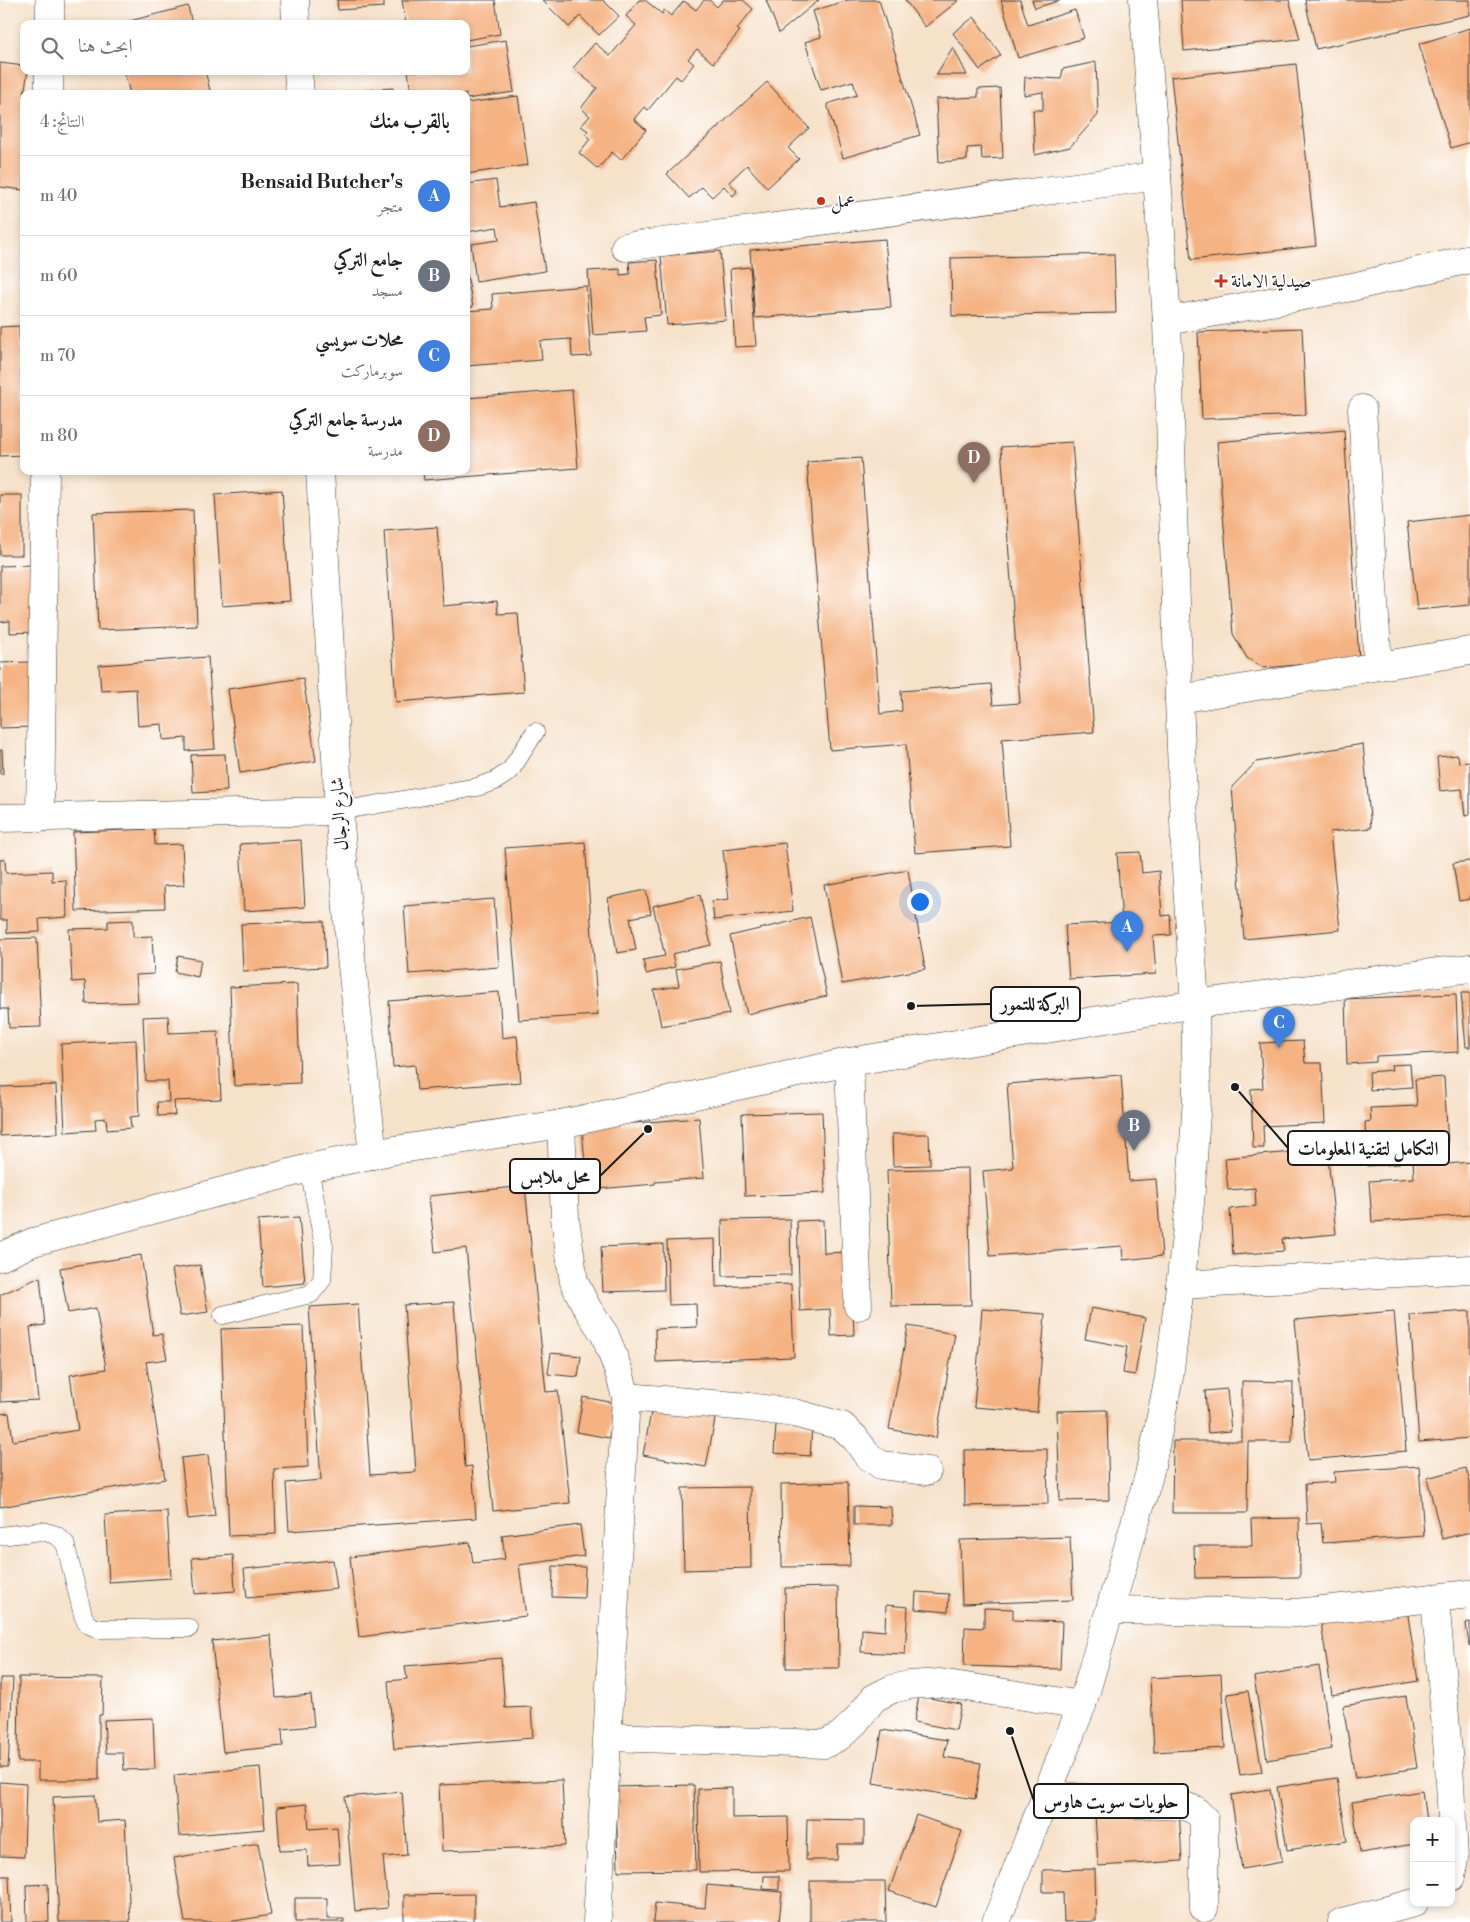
<!DOCTYPE html>
<html lang="ar">
<meta charset="utf-8">
<style>
body{margin:0;font-family:"Libre Bodoni",Amiri,serif;background:#f2f2f2;color:#202124;direction:rtl}
.controls{position:absolute;right:15px;bottom:15px;display:grid;overflow:hidden;border-radius:10px;box-shadow:0 2px 8px #0003}
.controls button{width:45px;height:45px;display:grid;place-items:center;padding:0;border:0;border-bottom:1px solid #e0e0e0;background:#fff;color:#202124;font:25px sans-serif}
.you{position:absolute;left:919px;top:901px;width:18px;height:18px;margin:-12px;border:4px solid #fff;border-radius:50%;background:#1a73e8;box-shadow:0 0 0 8px #1a73e833}
.badge{display:grid;place-items:center;width:32px;height:32px;border-radius:50%;background:#1a73e8;color:#fff;font-size:16px;font-weight:700}
.pin{position:absolute;translate:-50% -41px;filter:drop-shadow(0 1px 2px #0008)}
.pin::after{content:'';position:absolute;top:26px;width:18px;height:15px;background:inherit;clip-path:polygon(0 0,100% 0,50% 100%)}
.list{margin:0;padding:0;list-style:none}
h2{display:flex;justify-content:space-between;align-items:center;height:65px;margin:0;padding:0 20px;font-size:21px}
h2 small{font-size:16px;font-weight:400;color:#757577}
.list li{display:grid;grid-template-columns:32px 1fr auto;gap:15px;align-items:center;box-sizing:border-box;height:80px;padding:0 20px;border-top:1px solid #e0e0e0}
.list b{display:block;font-size:19px;white-space:nowrap}
.list p{margin:0;font-size:16px;white-space:nowrap;color:#757577}
.list em{font-size:16px;font-style:normal;color:#757577}
.icon{flex:none;width:28px;height:28px;fill:none;stroke:currentColor;stroke-width:2;stroke-linecap:round;stroke-linejoin:round}
.map{position:relative;flex:none;width:1470px;height:1922px;overflow:hidden;direction:ltr}
.search{position:absolute;background:#fff;box-shadow:0 2px 8px #0003;left:20px;top:20px;width:450px;height:55px;display:flex;align-items:center;gap:12px;box-sizing:border-box;padding:0 18px;border-radius:10px;color:#757577;font-size:19px}
.panel{position:absolute;background:#fff;box-shadow:0 2px 8px #0003;left:20px;top:90px;width:450px;height:385px;border-radius:10px;direction:rtl}
.map>svg:first-child{display:block}
</style>
<div class="map">
<svg width="1470" height="1922" viewBox="0 0 1470 1922">
<rect width="100%" height="100%" fill="#fff"/>
<filter id="ink" filterUnits="userSpaceOnUse"><feTurbulence type="fractalNoise" baseFrequency=".02" numOctaves="2"/><feDisplacementMap in="SourceGraphic" scale="10" xChannelSelector="R" yChannelSelector="G"/><feConvolveMatrix kernelMatrix="1 2 1 2 8 2 1 2 1" color-interpolation-filters="sRGB"/></filter>
<filter id="wash" filterUnits="userSpaceOnUse"><feTurbulence type="fractalNoise" baseFrequency=".0096" numOctaves="4" result="noise"/><feDisplacementMap in="SourceGraphic" scale="20" xChannelSelector="R" yChannelSelector="G"/><feGaussianBlur stdDeviation="1.12" result="paint"/><feColorMatrix in="noise" values="0 0 0 0 0 0 0 0 0 0 0 0 0 0 0 0 0 1.4 0 .05"/><feComposite in="paint" operator="in"/></filter>
<g filter="url(#wash)">
<rect width="100%" height="100%" fill="#f6e1c9"/>
<g id="blocks">
<!-- building -->
<g fill="#f5b383">
<polygon points="337,0 384,0 384,7 338,10"/>
<polygon points="402,0 495,0 500,34 466,40 466,24 406,24"/>
<polygon points="542,0 603,0 619,16 599,35 580,16 569,27"/>
<polygon points="639,0 645,0 662,14 664,10 671,16 684,1 696,10 704,0 709,0 717,7 723,0 743,0 753,9 737,29 740,31 713,63 697,49 688,59 694,64 681,80 676,76 648,110 644,107 634,119 646,130 621,160 612,152 598,169 579,153 590,139 585,134 588,131 581,126 590,116 581,108 597,88 573,68 595,43 610,56 636,25 626,16"/>
<polygon points="766,0 819,0 779,33"/>
<polygon points="848,0 879,0 920,135 843,158 827,104 857,95 853,81 821,90 805,42 821,37 813,11"/>
<polygon points="905,0 959,0 925,27"/>
<polygon points="1001,0 1020,0 1028,25 1075,10 1084,38 1018,58"/>
<polygon points="1032,0 1061,0 1035,8"/>
<polygon points="1181,0 1289,0 1300,39 1184,51"/>
<polygon points="1305,0 1470,0 1470,15 1316,49"/>
<polygon points="188,6 192,24 122,24 122,23"/>
<polygon points="974,17 1001,55 980,70 953,33"/>
<polygon points="1470,28 1470,142 1451,148 1419,44"/>
<polygon points="506,40 514,92 466,99 466,94 411,94 408,71 466,71 466,46"/>
<polygon points="953,47 967,75 936,75"/>
<polygon points="1096,62 1098,115 1070,147 1035,155 1033,110 1043,110 1043,92 1024,95 1025,77 1061,79 1063,69"/>
<polygon points="0,63 24,66 24,71 28,71 24,94 23,190 0,187"/>
<polygon points="1296,64 1316,246 1191,260 1171,77"/>
<polygon points="124,71 205,71 211,94 130,94"/>
<polygon points="767,82 809,128 788,148 799,159 767,188 747,165 729,182 737,191 733,196 724,186 712,197 702,187 689,198 667,174"/>
<polygon points="393,88 394,94 344,94 344,92"/>
<polygon points="1000,88 1003,158 982,159 981,147 967,148 967,160 939,162 936,99 978,97 978,89"/>
<polygon points="518,96 528,165 466,174 466,103"/>
<polygon points="496,180 500,207 534,202 545,271 476,282 471,244 499,240 497,227 466,232 466,184"/>
<polygon points="885,239 891,307 755,318 750,250"/>
<polygon points="720,251 726,320 667,325 661,256"/>
<polygon points="1114,254 1116,313 952,316 951,258"/>
<polygon points="657,260 661,315 644,317 646,331 593,335 588,271 620,269 620,275 630,274 629,262"/>
<polygon points="750,267 756,346 735,347 730,269"/>
<polygon points="466,270 473,307 466,308"/>
<polygon points="586,286 591,356 572,357 571,339 540,341 542,360 466,366 466,311 493,309 492,294"/>
<polygon points="19,326 24,455 0,456 0,327"/>
<polygon points="1302,328 1306,415 1202,419 1198,332"/>
<polygon points="572,390 578,468 424,480 423,471 466,471 466,398"/>
<polygon points="1344,430 1359,659 1264,668 1247,658 1233,634 1217,442"/>
<polygon points="1072,442 1094,732 1002,739 1010,846 915,853 906,744 830,750 807,462 861,458 880,714 902,711 901,691 991,684 993,705 1020,703 1001,447"/>
<polygon points="282,490 290,601 222,606 215,495"/>
<rect x="0" y="495" width="22" height="60"/>
<polygon points="193,510 197,626 98,630 93,513"/>
<polygon points="1470,515 1470,605 1417,610 1407,522"/>
<polygon points="437,527 443,606 497,601 498,614 518,613 524,692 396,702 384,531"/>
<polygon points="31,565 34,632 10,633 10,621 0,622 0,566"/>
<polygon points="208,657 215,749 186,751 186,738 163,740 162,724 138,726 136,689 101,691 99,665"/>
<polygon points="30,662 33,727 0,728 0,663"/>
<polygon points="303,678 316,761 240,773 228,689"/>
<polygon points="1363,744 1371,828 1330,832 1340,930 1244,939 1232,787 1256,762"/>
<polygon points="0,750 2,750 3,774 0,774"/>
<polygon points="225,754 227,791 193,793 191,755"/>
<polygon points="1458,755 1459,763 1470,762 1470,815 1465,816 1462,789 1440,791 1437,757"/>
<polygon points="154,829 155,845 182,844 184,885 164,886 165,908 76,911 73,832"/>
<polygon points="301,840 305,907 244,911 240,844"/>
<polygon points="585,842 598,1015 519,1020 505,848"/>
<polygon points="785,843 793,911 714,920 712,901 729,899 723,850"/>
<polygon points="1140,852 1142,873 1159,871 1162,916 1170,915 1171,935 1153,936 1156,974 1069,979 1065,925 1122,922 1117,853"/>
<polygon points="5,859 6,873 52,871 52,881 66,880 67,917 39,919 40,932 7,933 7,920 0,920 0,860"/>
<polygon points="1470,861 1470,899 1459,901 1453,863"/>
<polygon points="908,870 925,969 842,984 824,885"/>
<polygon points="646,890 651,914 630,918 636,950 617,953 608,898"/>
<polygon points="700,895 711,945 672,954 675,967 646,974 643,960 665,956 653,906"/>
<polygon points="494,899 499,967 409,974 404,906"/>
<polygon points="810,917 827,996 747,1014 730,936"/>
<polygon points="133,920 133,937 152,936 154,974 136,975 138,1002 86,1004 85,981 72,982 69,929 108,928 108,921"/>
<polygon points="324,921 326,967 243,971 241,924"/>
<polygon points="37,938 41,1027 9,1028 8,1009 0,1009 0,939"/>
<polygon points="178,956 201,960 198,977 175,972"/>
<polygon points="720,961 729,1014 661,1026 654,990 679,986 676,969"/>
<polygon points="297,984 300,1083 234,1086 230,987"/>
<polygon points="499,992 502,1038 517,1036 521,1082 417,1090 415,1065 393,1067 389,1001"/>
<polygon points="1461,993 1470,993 1470,1047 1466,1047"/>
<polygon points="1456,994 1458,1052 1376,1056 1376,1062 1347,1064 1345,999"/>
<polygon points="168,1016 169,1033 218,1031 221,1099 174,1101 175,1115 158,1116 157,1102 169,1102 168,1081 146,1081 143,1017"/>
<polygon points="136,1040 139,1116 130,1117 131,1128 107,1130 106,1118 95,1119 96,1130 65,1132 61,1044"/>
<polygon points="1303,1041 1305,1063 1322,1063 1325,1123 1263,1126 1264,1148 1253,1148 1251,1089 1263,1088 1260,1043"/>
<polygon points="1410,1064 1412,1087 1370,1090 1369,1072 1392,1070 1391,1065"/>
<polygon points="1121,1075 1129,1181 1156,1179 1162,1256 1123,1260 1122,1246 990,1256 983,1171 1013,1168 1007,1084"/>
<polygon points="1444,1077 1448,1146 1421,1148 1421,1156 1399,1157 1399,1164 1367,1166 1365,1122 1371,1121 1370,1108 1417,1106 1415,1079"/>
<polygon points="56,1085 58,1133 0,1136 0,1087"/>
<polygon points="822,1112 825,1193 745,1196 742,1114"/>
<polygon points="699,1118 704,1178 655,1182 655,1184 587,1190 582,1127"/>
<polygon points="892,1134 929,1134 930,1165 893,1166"/>
<polygon points="1327,1149 1336,1234 1282,1239 1284,1251 1233,1255 1230,1209 1256,1206 1255,1188 1228,1190 1225,1158"/>
<polygon points="1435,1157 1436,1165 1470,1162 1470,1215 1372,1222 1369,1181 1414,1178 1413,1159"/>
<polygon points="968,1168 971,1305 891,1306 887,1170"/>
<polygon points="525,1186 546,1392 558,1391 570,1503 493,1511 466,1248 435,1252 429,1196"/>
<polygon points="299,1217 305,1283 263,1287 258,1220"/>
<polygon points="790,1219 791,1275 723,1276 722,1220"/>
<polygon points="823,1220 824,1253 851,1252 854,1335 831,1336 830,1309 800,1311 797,1221"/>
<polygon points="715,1239 716,1287 791,1284 794,1357 656,1362 655,1329 697,1327 696,1304 669,1305 667,1241"/>
<polygon points="663,1244 664,1290 603,1292 601,1247"/>
<polygon points="141,1255 153,1335 162,1334 167,1359 146,1362 165,1479 0,1507 0,1414 9,1413 13,1441 78,1430 70,1375 106,1369 96,1308 68,1313 60,1268"/>
<polygon points="200,1265 208,1312 180,1316 172,1269"/>
<polygon points="40,1277 45,1325 30,1327 38,1400 0,1402 0,1295"/>
<polygon points="454,1302 465,1467 472,1466 476,1518 289,1531 286,1483 321,1480 309,1307 358,1304 370,1475 416,1472 404,1305"/>
<polygon points="1091,1308 1145,1318 1135,1375 1123,1373 1127,1347 1085,1339"/>
<polygon points="982,1309 1045,1314 1037,1412 974,1407"/>
<polygon points="1394,1311 1406,1451 1308,1460 1295,1320"/>
<polygon points="1470,1311 1470,1438 1419,1442 1410,1315"/>
<polygon points="303,1326 308,1467 274,1469 276,1534 229,1536 221,1329"/>
<polygon points="908,1326 955,1334 936,1438 889,1429"/>
<polygon points="551,1353 581,1356 578,1377 548,1374"/>
<polygon points="1242,1381 1293,1382 1292,1442 1248,1442 1247,1513 1172,1513 1173,1441 1242,1441"/>
<polygon points="1227,1389 1231,1431 1208,1433 1205,1391"/>
<polygon points="583,1397 615,1403 609,1438 577,1432"/>
<polygon points="653,1402 716,1414 706,1467 643,1455"/>
<polygon points="1107,1410 1109,1500 1060,1501 1057,1411"/>
<polygon points="776,1424 812,1427 810,1456 774,1453"/>
<polygon points="1047,1449 1048,1504 965,1506 964,1450"/>
<polygon points="208,1455 215,1516 188,1519 181,1458"/>
<polygon points="1419,1466 1424,1536 1323,1543 1321,1523 1307,1524 1305,1484 1335,1482 1334,1472"/>
<polygon points="1466,1468 1470,1483 1470,1532 1442,1539 1427,1478"/>
<polygon points="848,1482 850,1566 782,1567 781,1484"/>
<polygon points="750,1487 751,1568 684,1570 682,1488"/>
<polygon points="854,1506 891,1507 892,1525 854,1525"/>
<polygon points="167,1511 171,1578 109,1582 105,1515"/>
<polygon points="1299,1518 1300,1577 1195,1578 1194,1546 1252,1546 1251,1519"/>
<polygon points="580,1525 584,1556 519,1565 526,1616 359,1637 350,1557 470,1542 473,1563 505,1559 502,1535"/>
<polygon points="1070,1537 1073,1600 962,1604 960,1540"/>
<polygon points="233,1555 235,1591 195,1594 192,1558"/>
<polygon points="333,1560 337,1589 247,1598 244,1569"/>
<polygon points="553,1566 585,1567 584,1598 552,1597"/>
<polygon points="838,1587 839,1668 786,1668 785,1588"/>
<polygon points="916,1592 949,1594 948,1612 915,1609"/>
<polygon points="886,1605 908,1607 905,1654 861,1652 862,1629 885,1631"/>
<polygon points="984,1608 1013,1609 1013,1620 1062,1622 1060,1669 964,1666 965,1627 984,1628"/>
<polygon points="1407,1609 1418,1681 1332,1695 1321,1623"/>
<polygon points="1466,1623 1470,1623 1470,1646 1469,1646"/>
<polygon points="271,1635 276,1698 311,1695 314,1726 282,1729 283,1746 223,1752 212,1641"/>
<polygon points="501,1658 505,1708 531,1707 533,1738 394,1749 388,1681 407,1679 405,1666"/>
<polygon points="1319,1666 1332,1749 1267,1760 1254,1677"/>
<polygon points="1221,1674 1225,1748 1154,1752 1150,1678"/>
<polygon points="19,1677 103,1678 102,1715 99,1715 99,1780 38,1780 38,1762 18,1762"/>
<polygon points="0,1678 13,1678 8,1767 0,1767"/>
<polygon points="1248,1691 1262,1772 1240,1775 1227,1694"/>
<polygon points="919,1696 961,1704 956,1730 914,1722"/>
<polygon points="1406,1696 1417,1768 1355,1778 1343,1706"/>
<polygon points="153,1718 155,1769 124,1770 123,1753 106,1753 104,1720"/>
<polygon points="882,1730 947,1740 944,1757 981,1763 975,1799 873,1783"/>
<polygon points="260,1767 265,1829 179,1836 174,1775"/>
<polygon points="1337,1778 1347,1841 1287,1850 1277,1787"/>
<polygon points="562,1780 565,1846 442,1851 439,1785"/>
<polygon points="0,1782 26,1784 24,1857 0,1856"/>
<polygon points="694,1785 696,1870 618,1871 616,1787"/>
<polygon points="732,1788 732,1818 788,1817 789,1871 699,1872 698,1789"/>
<polygon points="1270,1789 1282,1862 1242,1869 1231,1795"/>
<polygon points="1422,1791 1426,1821 1414,1821 1414,1844 1360,1853 1352,1802"/>
<polygon points="402,1792 407,1855 383,1857 388,1908 355,1911 345,1797"/>
<polygon points="95,1795 97,1822 125,1820 130,1922 59,1922 53,1797"/>
<polygon points="307,1804 309,1829 337,1827 340,1864 308,1866 307,1850 280,1851 277,1807"/>
<polygon points="1179,1809 1182,1861 1098,1866 1095,1814"/>
<polygon points="916,1815 962,1831 936,1907 889,1891"/>
<polygon points="807,1819 864,1820 864,1844 838,1844 837,1860 806,1860"/>
<polygon points="258,1843 271,1915 228,1922 185,1922 174,1858"/>
<polygon points="1095,1869 1096,1921 1064,1922 1063,1892 1043,1892 1043,1870"/>
<polygon points="0,1876 9,1876 11,1922 0,1922"/>
<polygon points="764,1876 779,1876 779,1890 763,1889"/>
<polygon points="810,1881 885,1881 886,1922 810,1922"/>
<polygon points="48,1884 49,1922 27,1922 26,1885"/>
<polygon points="707,1885 782,1892 779,1922 653,1922 655,1903 705,1908"/>
<polygon points="474,1894 474,1922 404,1922 404,1895"/>
<polygon points="295,1898 327,1898 327,1919 344,1919 344,1922 295,1922"/>
</g>
</g>
</g>
<g filter="url(#ink)">
<use href="#blocks" fill-opacity="0" stroke="#3d3a36" stroke-width="1"/>
<g fill="none" stroke-linecap="round" stroke-linejoin="round">
<!-- service casing -->
<g stroke="#3d3a36" stroke-width="19">
<g id="service">
<polyline points="339,811 477,787 495,781 510,771 535,732"/>
<polyline points="223,1315 311,1294 322,1280 324,1247 309,1168"/>
<polyline points="0,1536 42,1531 56,1535 65,1543 83,1615 87,1624 99,1629 189,1628"/>
</g>
</g>
<!-- minor casing -->
<g stroke="#3d3a36" stroke-width="29">
<g id="minor">
<polyline points="295,0 296,24"/>
<polyline points="50,24 50,0"/>
<polyline points="298,71 300,94"/>
<polyline points="49,94 49,71"/>
<polyline points="625,247 1157,176"/>
<polyline points="1167,321 1352,287 1470,259"/>
<polyline points="1362,409 1378,666"/>
<polyline points="320,471 339,811 351,957 373,1155"/>
<polyline points="1179,699 1470,651"/>
<polyline points="0,818 339,811"/>
<polyline points="40,818 45,471"/>
<polyline points="849,1062 858,1306"/>
<polyline points="561,1124 565,1218 574,1282 587,1308 605,1335 619,1372 626,1397 597,1922"/>
<polyline points="1180,1285 1470,1269"/>
<polyline points="626,1397 749,1407 794,1413 842,1426 855,1438 867,1455 881,1465 927,1471"/>
<polyline points="1435,1598 1449,1765 1454,1858 1451,1877"/>
<polyline points="1110,1610 1296,1613 1470,1594"/>
<polyline points="608,1737 825,1744 840,1736 855,1722 874,1698 892,1689 909,1685 940,1683 1082,1705"/>
<polyline points="1047,1794 1135,1804 1184,1806 1195,1810 1204,1819 1204,1908"/>
<polyline points="1342,1922 1414,1903"/>
</g>
</g>
<!-- secondary casing -->
<g stroke="#3d3a36" stroke-width="29">
<g id="secondary">
<polyline points="0,1257 33,1242 309,1168 395,1150 561,1124 849,1062 1195,1004 1470,968"/>
<polyline points="996,1922 1082,1705 1149,1475 1169,1377 1190,1203 1197,1098 1195,1004 1186,869 1179,699 1167,321 1157,176 1143,0"/>
</g>
</g>
<!-- service -->
<use href="#service" stroke="#fff" stroke-width="18"/>
<!-- minor -->
<use href="#minor" stroke="#fff" stroke-width="28"/>
<!-- secondary -->
<use href="#secondary" stroke="#fff" stroke-width="28"/>
</g>
</g>
<!-- markers -->
<g fill="#c8321e" stroke="#fff" stroke-width="2">
<circle cx="821" cy="201" r="5"/>
<path d="M1218.5 273.5h5v5h5v5h-5v5h-5v-5h-5v-5h5z"/>
</g>
<g text-anchor="middle" stroke-width="4" stroke-linejoin="round" paint-order="stroke">
<!-- poi labels -->
<g font-size="18" fill="#1c1c1c" stroke="#fff" text-anchor="start">
<text x="831" y="207">عمل</text>
<text x="1231" y="287">صيدلية الامانة</text>
</g>
<!-- street labels -->
<g font-size="18" fill="#1c1c1c" stroke="#fff">
<text transform="translate(339 814) rotate(-94)" y="6">شارع الرجال</text>
</g>
</g>
<!-- callouts -->
<path fill="none" stroke="#1c1c1c" stroke-width="2" d="M911 1006L991 1004M1235 1087L1288 1148M648 1129L600 1176M1010 1731L1034 1801"/>
<g fill="#1c1c1c" stroke="#fff" stroke-width="2">
<circle cx="911" cy="1006" r="5"/>
<circle cx="1235" cy="1087" r="5"/>
<circle cx="648" cy="1129" r="5"/>
<circle cx="1010" cy="1731" r="5"/>
</g>
<g fill="#fff" stroke="#1c1c1c" stroke-width="2">
<rect x="991" y="987" width="89" height="34" rx="5"/>
<rect x="1288" y="1131" width="161" height="34" rx="5"/>
<rect x="510" y="1159" width="90" height="34" rx="5"/>
<rect x="1034" y="1784" width="154" height="34" rx="5"/>
</g>
<g font-size="19" text-anchor="middle" font-weight="bold" fill="#1c1c1c">
<text x="1035" y="1010">البركة للتمور</text>
<text x="1368" y="1155">التكامل لتقنية المعلومات</text>
<text x="555" y="1183">محل ملابس</text>
<text x="1111" y="1808">حلويات سويت هاوس</text>
</g>
</svg>
<div class="controls">
<button>+</button>
<button>−</button>
</div>
<div class="you"></div>
<div class="pin badge" style="left:1127px;top:952px;background:#3f7fe0">A</div>
<div class="pin badge" style="left:1134px;top:1151px;background:#6b7280">B</div>
<div class="pin badge" style="left:1279px;top:1048px;background:#3f7fe0">C</div>
<div class="pin badge" style="left:974px;top:483px;background:#8d6e63">D</div>
<div class="search"><svg class="icon" aria-label="search" viewBox="0 0 24 24"><circle cx="10" cy="10" r="6"/><path d="M15 15l6 6"/></svg>ابحث هنا</div>
<section class="panel">
<h2>بالقرب منك<small>النتائج: 4</small></h2>
<ul class="list">
<li><span class="badge" style="background:#3f7fe0">A</span><div><b>Bensaid Butcher's</b><p>متجر</p></div><em>40 m</em></li>
<li><span class="badge" style="background:#6b7280">B</span><div><b>جامع التركي</b><p>مسجد</p></div><em>60 m</em></li>
<li><span class="badge" style="background:#3f7fe0">C</span><div><b>محلات سويسي</b><p>سوبرماركت</p></div><em>70 m</em></li>
<li><span class="badge" style="background:#8d6e63">D</span><div><b>مدرسة جامع التركي</b><p>مدرسة</p></div><em>80 m</em></li>
</ul>
</section>
</div>
